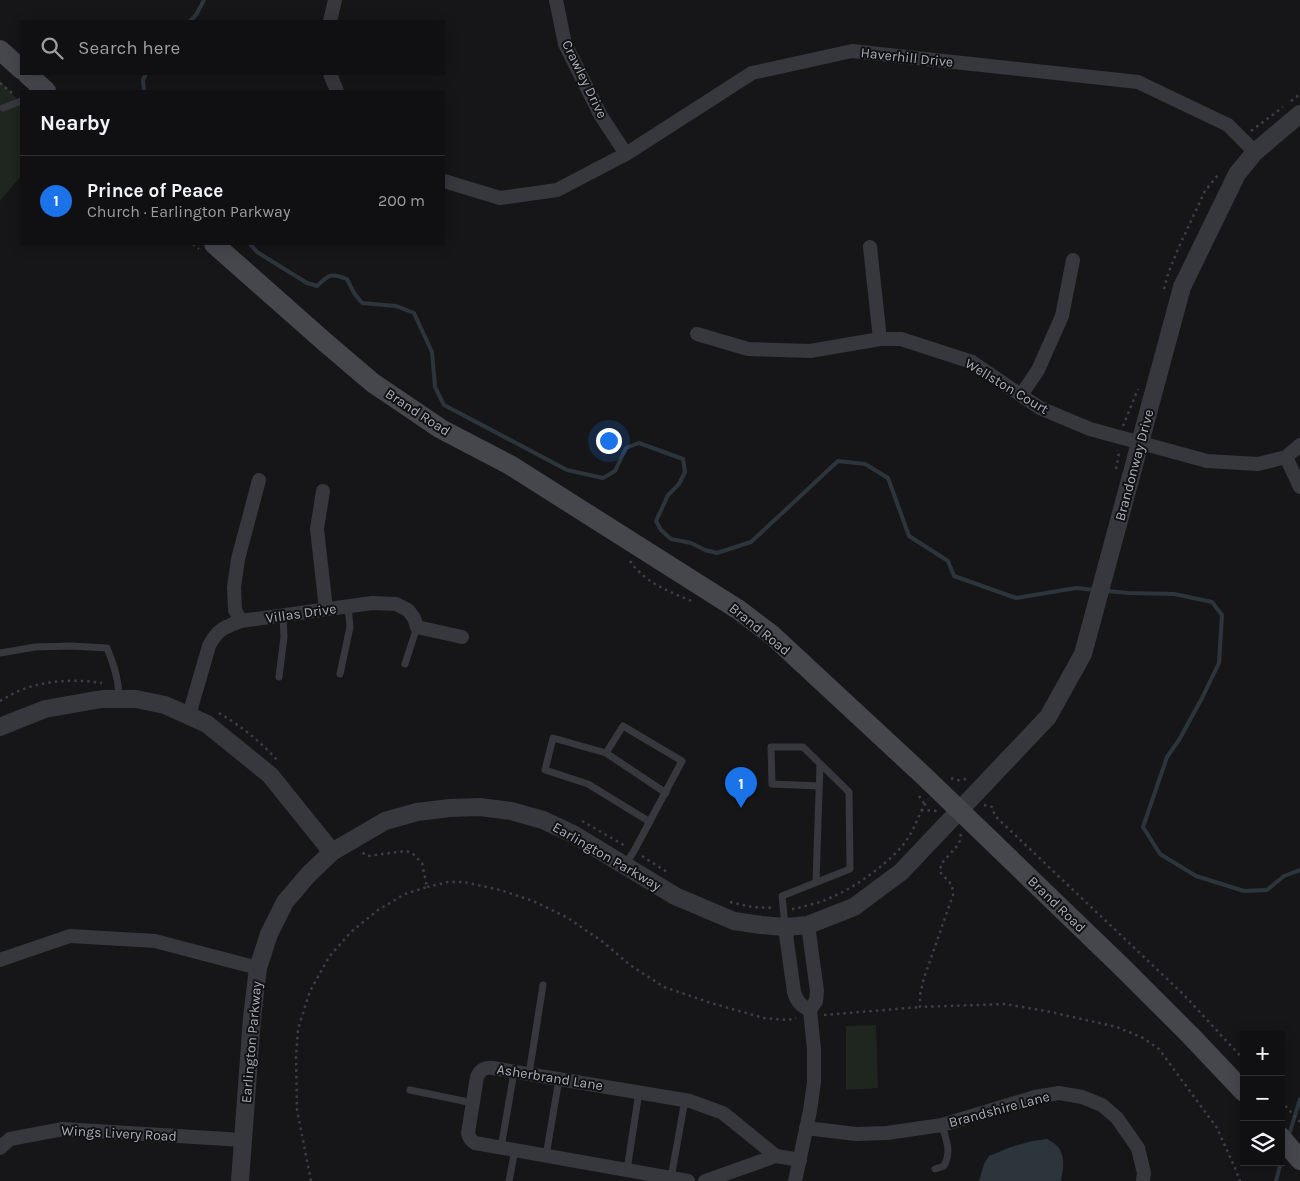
<!DOCTYPE html>
<meta charset="utf-8">
<style>
body{margin:0;font-family:Karla,sans-serif;background:#1e1e20;color:#f1f3f6}
.controls{position:absolute;right:15px;bottom:15px;display:grid;overflow:hidden;border-radius:0px;box-shadow:0 2px 12px #0003}
.controls button{width:45px;height:45px;display:grid;place-items:center;padding:0;border:0;border-bottom:1px solid #303032;background:#101012;color:#f1f3f6;font:25px sans-serif}
.you{position:absolute;left:608px;top:440px;width:18px;height:18px;margin:-12px;border:4px solid #fff;border-radius:50%;background:#1a73e8;box-shadow:0 0 0 8px #1a73e833}
.badge{display:grid;place-items:center;width:32px;height:32px;border-radius:50%;background:#1a73e8;color:#fff;font-size:16px;font-weight:700}
.pin{position:absolute;translate:-50% -41px;filter:drop-shadow(0 1px 2px #0008)}
.pin::after{content:'';position:absolute;top:26px;width:18px;height:15px;background:inherit;clip-path:polygon(0 0,100% 0,50% 100%)}
.list{margin:0;padding:0;list-style:none}
h2{display:flex;justify-content:space-between;align-items:center;height:65px;margin:0;padding:0 20px;font-size:21px}
h2 small{font-size:16px;font-weight:400;color:#9c9d9f}
.list li{display:grid;grid-template-columns:32px 1fr auto;gap:15px;align-items:center;box-sizing:border-box;height:90px;padding:0 20px;border-top:1px solid #303032}
.list b{display:block;font-size:19px;white-space:nowrap}
.list p{margin:0;font-size:16px;white-space:nowrap;color:#9c9d9f}
.list em{font-size:16px;font-style:normal;color:#9c9d9f}
.icon{flex:none;width:28px;height:28px;fill:none;stroke:currentColor;stroke-width:2;stroke-linecap:round;stroke-linejoin:round}
.map{position:relative;flex:none;width:1300px;height:1181px;overflow:hidden}
.search{position:absolute;background:#101012;box-shadow:0 2px 12px #0003;left:20px;top:20px;width:425px;height:55px;display:flex;align-items:center;gap:12px;box-sizing:border-box;padding:0 18px;border-radius:0px;color:#9c9d9f;font-size:19px}
.panel{position:absolute;background:#101012;box-shadow:0 2px 12px #0003;left:20px;top:90px;width:425px;height:155px;border-radius:0px}
.map>svg:first-child{display:block}
</style>
<div class="map">
<svg width="1300" height="1181" viewBox="0 0 1300 1181">
<rect width="100%" height="100%" fill="#161618"/>
<!-- green -->
<g fill="#1e261f">
<polygon points="0,81 21,103 21,176 0,201"/>
<polygon points="876,1025 878,1088 846,1090 846,1026"/>
</g>
<!-- water -->
<path fill="#2c353c" d="M1047 1139C1050 1141 1055 1143 1057 1146 1066 1155 1063 1170 1061 1181H979L984 1164 989 1156 1011 1147 1032 1141Z"/>
<g fill="none" stroke-linecap="round" stroke-linejoin="round">
<!-- stream -->
<g stroke="#2c353c" stroke-width="4">
<polyline points="190,21 196,15 204,0"/>
<polyline points="144,91 143,80 146,74"/>
<path d="M250 244 257 252 307 283 317 286C329 274 331 273 347 279L354 293 362 303 396 306 414 313 432 352 435 387 444 405 567 470 603 478 615 471 626 448 639 443 683 459 685 472 679 484 668 495 656 521 661 530 671 539 691 543 705 550 717 553 751 542 838 461 865 464 888 478 909 536 948 561 954 576 1016 598 1076 588 1096 590"/>
<polyline points="1106,591 1129,593 1174,594 1212,602 1222,615 1219,663 1202,698 1179,740 1167,757 1143,827 1160,854 1196,876 1244,891 1267,890 1284,876 1300,870"/>
<polyline points="1289,1135 1300,1099"/>
<polyline points="1281,1161 1284,1151"/>
<polyline points="1276,1181 1281,1162"/>
</g>
<!-- path -->
<g stroke="#3d3f44" stroke-width="2.5" stroke-dasharray="2.5 4" stroke-linecap="butt">
<polyline points="0,83 12,93"/>
<polyline points="1291,101 1300,94"/>
<polyline points="1251,131 1283,107"/>
<polyline points="193,244 199,249"/>
<polyline points="1164,289 1168,274 1178,249 1205,191 1218,175"/>
<polyline points="1123,426 1138,389"/>
<polyline points="1116,469 1119,453 1117,450"/>
<path d="M630 561C645 583 670 592 694 602"/>
<path d="M0 701C7 697 14 693 21 690 47 680 75 679 102 683"/>
<path d="M219 713C240 725 261 742 277 760"/>
<path d="M951 778C958 781 963 781 969 777"/>
<polyline points="919,796 925,805"/>
<polyline points="984,805 992,807 995,816 1184,995 1244,1060"/>
<polyline points="921,810 937,811"/>
<polyline points="582,821 627,847"/>
<polyline points="961,834 959,844 941,864 940,872 952,885 953,895 924,978 920,995 920,1007 1005,1004 1046,1011 1117,1027 1143,1038 1159,1049 1217,1128 1235,1168 1240,1181"/>
<polyline points="642,856 667,872"/>
<polyline points="427,887 448,882 464,882 500,890 533,901 568,918 603,942 630,965 664,987 711,1003 764,1018 788,1020 796,1018"/>
<polyline points="730,902 752,907 774,908"/>
<path d="M792 909H795C807 905 821 903 832 897 856 887 894 860 908 838 916 826 919 812 928 800"/>
<polyline points="824,1015 920,1007"/>
<polyline points="1281,1101 1300,1122"/>
<polyline points="311,1181 297,1110 296,1057 298,1029 310,991 329,957 351,932 378,910 405,894 427,887 422,863 412,853 406,851 368,856 361,852"/>
</g>
<!-- service -->
<g stroke="#37383d" stroke-width="7">
<polyline points="3,108 21,101"/>
<path d="M0 653 35 647 71 646 107 648C114 665 119 680 119 698"/>
<polyline points="405,664 417,627"/>
<polyline points="340,674 350,627 348,606"/>
<polyline points="279,677 284,637 283,615"/>
<polyline points="606,753 666,793"/>
<polyline points="625,865 634,851 682,761 623,726 606,753 553,738 545,770 588,784 650,822"/>
<polyline points="816,882 820,764"/>
<polyline points="785,925 782,896 850,869 849,792 803,747 771,747 772,784 819,786"/>
<polyline points="529,1074 543,985"/>
<polyline points="410,1090 473,1103"/>
<polyline points="501,1148 514,1072"/>
<polyline points="546,1156 559,1079"/>
<path d="M935 1169 944 1166C952 1150 946 1141 942 1125"/>
<polyline points="627,1170 639,1092"/>
<polyline points="671,1178 685,1100"/>
<polyline points="509,1181 515,1150"/>
</g>
<!-- minor -->
<g stroke="#37383d" stroke-width="14">
<polyline points="556,0 565,44 601,116 626,154"/>
<polyline points="330,21 335,0"/>
<polyline points="330,74 337,91"/>
<polyline points="444,181 500,198 557,190 626,154 752,73 852,51 1138,82 1228,125 1255,152"/>
<polyline points="870,247 880,339"/>
<polyline points="697,334 748,349 810,351 880,339 901,339 972,362 1040,408 1090,429 1207,461 1258,464 1286,457 1300,445"/>
<polyline points="1021,395 1038,370 1062,316 1073,260"/>
<polyline points="1286,457 1300,487"/>
<polyline points="323,491 317,529 326,609"/>
<polyline points="241,621 235,610 234,587 238,559 259,480"/>
<path d="M189 715 209 646C217 629 225 627 241 621L372 603 396 604 408 610 414 618 417 627 462 637"/>
<path d="M785 927 794 992C797 1002 801 1006 810 1010"/>
<polyline points="0,960 70,936 155,941 258,968"/>
<polyline points="806,1128 856,1134 887,1133 942,1125 1035,1097 1059,1093 1082,1097 1102,1105 1117,1118 1138,1148 1144,1173 1143,1181"/>
<polyline points="0,1148 10,1139 63,1129 243,1140"/>
<path d="M688 1181 475 1143C471 1141 469 1138 468 1133L477 1077C480 1070 484 1067 493 1068L690 1101 723 1113 776 1156"/>
<polyline points="705,1181 776,1156 800,1160"/>
<polyline points="795,1181 810,1111 814,1082 814,1049 810,1010 816,1001 817,991 808,925"/>
</g>
<!-- tertiary -->
<g stroke="#37383d" stroke-width="18">
<polyline points="0,727 45,709 102,699 136,699 165,705 207,724 270,775 332,852"/>
<polyline points="240,1181 252,1018 258,968 269,934 285,902 308,875 332,852 385,821 417,812 450,808 480,807 511,811 543,820 573,834 675,896 734,921 761,925 785,927 798,926 808,925 854,907 901,872 1048,717 1083,654 1182,287 1237,174 1255,152 1300,114"/>
</g>
<!-- secondary -->
<g stroke="#45474d" stroke-width="20">
<polyline points="0,50 21,69"/>
<polyline points="27,74 46,91"/>
<polyline points="214,244 326,343 373,383 441,429 510,465 739,610 772,635 925,777 1124,969 1190,1035 1244,1092"/>
<polyline points="1281,1137 1300,1160"/>
</g>
</g>
<g text-anchor="middle" stroke-width="4" stroke-linejoin="round" paint-order="stroke">
<!-- street labels -->
<g font-size="14" fill="#a8adb8" stroke="#111113">
<text transform="translate(907 57) rotate(6)" y="5">Haverhill Drive</text>
<text transform="translate(585 79) rotate(64)" y="5">Crawley Drive</text>
<text transform="translate(1007 386) rotate(31)" y="5">Wellston Court</text>
<text transform="translate(418 412) rotate(33)" y="5">Brand Road</text>
<text transform="translate(1134 465) rotate(-75)" y="5">Brandonway Drive</text>
<text transform="translate(301 613) rotate(-8)" y="5">Villas Drive</text>
<text transform="translate(760 629) rotate(39)" y="5">Brand Road</text>
<text transform="translate(607 856) rotate(30)" y="5">Earlington Parkway</text>
<text transform="translate(1057 904) rotate(44)" y="5">Brand Road</text>
<text transform="translate(251 1042) rotate(-85)" y="5">Earlington Parkway</text>
<text transform="translate(550 1077) rotate(9)" y="5">Asherbrand Lane</text>
<text transform="translate(999 1109) rotate(-15)" y="5">Brandshire Lane</text>
<text transform="translate(119 1133) rotate(3)" y="5">Wings Livery Road</text>
</g>
</g>
</svg>
<div class="controls">
<button>+</button>
<button>−</button>
<button><svg class="icon" aria-label="layers" viewBox="0 0 24 24"><path d="M12 4l9 5-9 5-9-5zM3 14l9 5 9-5"/></svg></button>
</div>
<div class="you"></div>
<div class="pin badge" style="left:741px;top:808px">1</div>
<div class="search"><svg class="icon" aria-label="search" viewBox="0 0 24 24"><circle cx="10" cy="10" r="6"/><path d="M15 15l6 6"/></svg>Search here</div>
<section class="panel">
<h2>Nearby<small></small></h2>
<ul class="list">
<li><span class="badge">1</span><div><b>Prince of Peace</b><p>Church · Earlington Parkway</p></div><em>200 m</em></li>
</ul>
</section>
</div>
